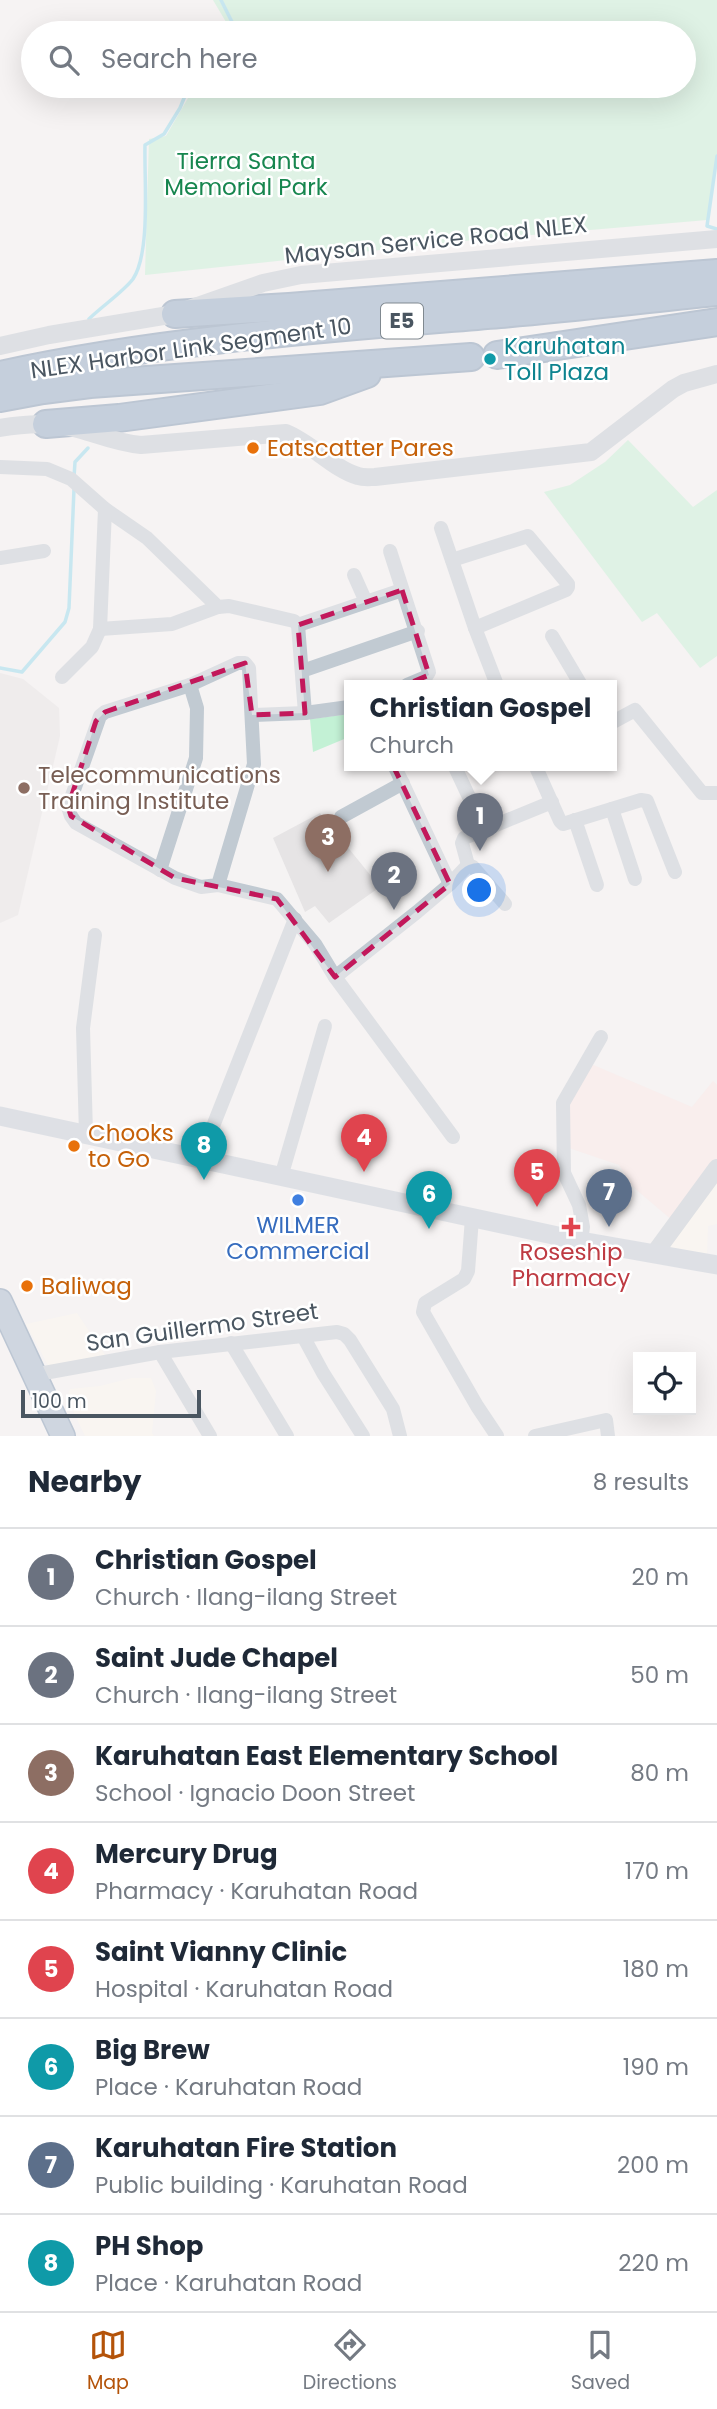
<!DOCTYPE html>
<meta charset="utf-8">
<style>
body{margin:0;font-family:Poppins,sans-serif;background:#f6f6f7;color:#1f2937}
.controls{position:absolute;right:21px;bottom:21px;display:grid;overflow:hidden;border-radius:0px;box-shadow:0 7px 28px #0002}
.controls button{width:63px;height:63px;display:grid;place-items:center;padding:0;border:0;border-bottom:2px solid #e0e1e3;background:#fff;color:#1f2937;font:35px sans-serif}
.scale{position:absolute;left:21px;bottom:18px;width:180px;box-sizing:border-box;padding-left:7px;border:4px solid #4a5661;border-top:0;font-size:19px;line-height:24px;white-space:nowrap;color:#4a5661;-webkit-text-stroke:5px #fff;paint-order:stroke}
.you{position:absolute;left:480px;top:891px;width:24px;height:24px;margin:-18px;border:5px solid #fff;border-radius:50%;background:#1a73e8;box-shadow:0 0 0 10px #1a73e833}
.badge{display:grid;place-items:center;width:46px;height:46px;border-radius:50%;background:#b45309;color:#fff;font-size:23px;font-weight:700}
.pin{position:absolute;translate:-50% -58px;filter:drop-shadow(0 2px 4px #0008)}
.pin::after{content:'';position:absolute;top:37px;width:24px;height:21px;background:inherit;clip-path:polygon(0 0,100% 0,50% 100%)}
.popup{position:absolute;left:344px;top:680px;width:273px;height:91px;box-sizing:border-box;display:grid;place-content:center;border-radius:0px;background:#fff;filter:drop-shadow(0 2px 5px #0005);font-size:23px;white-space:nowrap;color:#747a83}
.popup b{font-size:26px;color:#1f2937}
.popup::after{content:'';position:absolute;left:50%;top:100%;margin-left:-14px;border:14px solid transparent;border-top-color:#fff}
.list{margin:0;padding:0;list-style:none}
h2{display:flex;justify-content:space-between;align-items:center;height:91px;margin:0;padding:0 28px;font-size:30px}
h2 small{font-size:23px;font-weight:400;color:#747a83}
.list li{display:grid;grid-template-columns:46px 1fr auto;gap:21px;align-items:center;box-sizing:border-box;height:98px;padding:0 28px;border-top:2px solid #e0e1e3}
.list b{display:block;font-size:26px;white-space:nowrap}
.list p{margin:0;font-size:23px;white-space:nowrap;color:#747a83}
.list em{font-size:23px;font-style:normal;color:#747a83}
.icon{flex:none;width:38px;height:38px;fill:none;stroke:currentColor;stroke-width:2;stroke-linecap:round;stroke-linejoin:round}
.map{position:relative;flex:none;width:717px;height:1436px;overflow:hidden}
.search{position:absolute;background:#fff;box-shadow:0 7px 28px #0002;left:21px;right:21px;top:21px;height:77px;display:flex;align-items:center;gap:18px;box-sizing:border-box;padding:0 24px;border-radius:38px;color:#747a83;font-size:26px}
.sheet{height:875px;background:#fff}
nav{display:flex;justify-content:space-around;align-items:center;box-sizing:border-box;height:98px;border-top:2px solid #e0e1e3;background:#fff;font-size:19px;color:#747a83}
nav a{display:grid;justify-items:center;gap:4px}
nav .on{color:#b45309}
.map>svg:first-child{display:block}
</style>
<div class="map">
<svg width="717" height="1436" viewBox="0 0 717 1436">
<rect width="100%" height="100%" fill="#f5f3f3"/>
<!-- commercial -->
<g fill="#fdf9ef">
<polygon points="717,1176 717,1224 708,1226 707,1257 665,1249"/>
<polygon points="77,1313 105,1355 49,1367 26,1324"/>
<polygon points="132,1378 151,1378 156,1391 152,1433 154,1436 85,1436 67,1398 70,1389 100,1386"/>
</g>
<!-- education -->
<g fill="#e6e4e5">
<polygon points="0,673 23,679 59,708 60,736 18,915 0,923"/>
<polygon points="320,813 380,887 329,923 315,906 305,912 273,838"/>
</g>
<!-- medical -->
<polygon fill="#fce8e6" points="591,1064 692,1107 713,1081 717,1085 717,1160 672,1220 633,1187 619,1165 566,1147 565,1103"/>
<!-- green -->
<g fill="#c3f1d5">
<polygon points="213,0 717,0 717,156 707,220 474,240 145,275 149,139 166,136 195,86 684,86 684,33 219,33 229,27"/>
<polygon points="628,440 693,507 717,490 717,656 700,668 657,613 642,622 544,492 570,485 605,462"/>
<polygon points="349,714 349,737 313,752 310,719"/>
</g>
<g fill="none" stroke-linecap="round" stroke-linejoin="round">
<!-- stream -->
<g stroke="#90daee" stroke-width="3.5">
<polyline points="212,33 233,24 221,0"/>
<polyline points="717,156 707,226 717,229"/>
<path d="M89 319C101 307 123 292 133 279 151 252 144 179 145 145L164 134 180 108 189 86"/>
<polyline points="74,477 75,462 88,448"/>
<polyline points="0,668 22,672 65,622 69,608 74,489"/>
</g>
<!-- trunk casing -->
<g stroke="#7690ad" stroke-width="26">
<polyline id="trunk" points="0,1301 63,1436"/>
</g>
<!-- motorway casing -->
<g stroke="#7690ad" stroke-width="30">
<g id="motorway">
<polyline points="175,314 289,307 717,273"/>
<polyline points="497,355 717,322"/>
<path d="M0 375C164 339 333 328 500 314 573 308 645 299 717 292"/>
<polyline points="0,398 43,390 90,384 471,357"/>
<polyline points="46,424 119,418 320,391 367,374"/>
</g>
</g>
<!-- minor -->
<g stroke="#c1cad2" stroke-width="14">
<polyline points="0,467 47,469 71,479 105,509 147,538 218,607 229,606 294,621 298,625 305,713"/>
<polyline points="441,528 475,628 497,685"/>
<polyline points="390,551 429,672 426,677 407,685"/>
<polyline points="0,558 44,551"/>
<polyline points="452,560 528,536 568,584 568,587 566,590 475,628"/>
<polyline points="354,575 366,602"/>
<polyline points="298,625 402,590"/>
<polyline points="100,629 172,624 218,607"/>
<polyline points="552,636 581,685"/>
<polyline points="302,671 418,631"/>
<polyline points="62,677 92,647 100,629 105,509"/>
<polyline points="252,715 305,713 349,707"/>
<polyline points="611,723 635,710 702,793 717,793"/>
<polyline points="394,765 450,884"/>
<polyline points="454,765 484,829"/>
<polyline points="535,765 560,821 563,824 641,800 647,801 675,872"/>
<polyline points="612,809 635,879"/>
<polyline points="341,817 403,783"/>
<polyline points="575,820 597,885"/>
<polyline points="468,865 462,843 464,838 552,802"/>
<polyline points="468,865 473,867 505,904"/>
<polyline points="160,870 196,758 197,708 190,685"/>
<polyline points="218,885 254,764 249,668 245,663 238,663 190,685 105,712 100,716 68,807 71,816 76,823 175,878 201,887 218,885 277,899 315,944 335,977 453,1137"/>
<polyline points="335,977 417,912 450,884 468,865"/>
<polyline points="86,1134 83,1028 95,935"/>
<polyline points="200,1159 295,919"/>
<polyline points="281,1177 325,1026"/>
<polyline points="472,1218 468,1271 464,1279 425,1303 423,1312 477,1406 497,1436"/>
<polyline points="581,1241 583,1227 579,1205 564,1173 563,1103 601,1037"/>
<polyline points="303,1336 323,1373 363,1436"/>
<polyline points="231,1343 287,1436"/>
<polyline points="160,1352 210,1436"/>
<polyline points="33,1375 160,1352 337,1332 344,1334 350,1340 393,1409 400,1436"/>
<polyline points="535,1436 606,1420 608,1436"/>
</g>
<!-- tertiary -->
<g stroke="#c1cad2" stroke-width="18">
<polyline points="0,346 49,335 175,314 263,283 301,275 717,239"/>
<path d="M0 428C27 423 55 422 82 430 102 436 119 443 141 445L286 433C311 443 335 470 358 476 364 478 370 477 375 477L591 452 673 389 684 383 717 374"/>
<polyline points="654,1254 717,1168"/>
</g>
<!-- secondary -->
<polyline stroke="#c1cbd6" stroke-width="19" points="0,1116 581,1241 717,1265"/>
<!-- trunk -->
<use href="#trunk" stroke="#9fb4c9" stroke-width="23"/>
<!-- motorway -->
<use href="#motorway" stroke="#8ba5c1" stroke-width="26"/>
</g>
<!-- marked area -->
<path d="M0 0H717V1436H0ZM402 590 429 675 363 703 450 884 335 977 277 899 175 878 71 816 68 807 96 721 105 712 245 663 252 715 305 713 298 625Z" fill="#f5f3f3" fill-opacity=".55" fill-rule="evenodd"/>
<path fill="none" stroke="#c2185b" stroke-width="5" stroke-dasharray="14 9" stroke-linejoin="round" d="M402 590 429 675 363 703 450 884 335 977 277 899 175 878 71 816 68 807 96 721 105 712 245 663 252 715 305 713 298 625Z"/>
<!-- markers -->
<circle fill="#0f9aa8" stroke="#fff" stroke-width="2.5" cx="490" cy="359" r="7"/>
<g fill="#e8710a" stroke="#fff" stroke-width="2.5">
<circle cx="253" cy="448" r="7"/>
<circle cx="74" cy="1146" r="7"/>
<circle cx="27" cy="1286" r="7"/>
</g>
<circle fill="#8d6e63" stroke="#fff" stroke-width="2.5" cx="24" cy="788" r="7"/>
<circle fill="#3f7fe0" stroke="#fff" stroke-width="2.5" cx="298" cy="1200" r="7"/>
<path fill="#e0444e" stroke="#fff" stroke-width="2.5" d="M567.5 1216.5h7v7h7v7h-7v7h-7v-7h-7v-7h7z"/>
<g text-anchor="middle" stroke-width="5" stroke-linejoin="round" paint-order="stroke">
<!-- shield labels -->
<rect fill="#fff" stroke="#808990" stroke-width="2" x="381" y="303.5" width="42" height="35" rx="5"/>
<g font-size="21" font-weight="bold" fill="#4a5661">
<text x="402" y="328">E5</text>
</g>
<!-- park labels -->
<g font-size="23" fill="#17864f" stroke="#fff">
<text x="246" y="169">Tierra Santa<tspan x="246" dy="26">Memorial Park</tspan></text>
</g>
<!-- street labels -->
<g font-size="23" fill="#4a5661" stroke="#fff">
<text transform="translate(436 240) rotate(-6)" y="8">Maysan Service Road NLEX</text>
<text transform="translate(191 348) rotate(-8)" y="8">NLEX Harbor Link Segment 10</text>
<text transform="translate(202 1327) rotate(-8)" y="8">San Guillermo Street</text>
</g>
<!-- culture labels -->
<g font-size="23" fill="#0d838f" stroke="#fff" text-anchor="start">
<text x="504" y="354">Karuhatan<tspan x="504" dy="26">Toll Plaza</tspan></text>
</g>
<!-- food labels -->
<g font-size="23" fill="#c56008" stroke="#fff" text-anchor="start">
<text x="267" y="456">Eatscatter Pares</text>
<text x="88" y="1141">Chooks<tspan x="88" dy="26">to Go</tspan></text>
<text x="41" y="1294">Baliwag</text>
</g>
<!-- education labels -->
<g font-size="23" fill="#785e54" stroke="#fff" text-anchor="start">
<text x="38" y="783">Telecommunications<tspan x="38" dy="26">Training Institute</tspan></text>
</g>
<!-- shop labels -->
<g font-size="23" fill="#366cbe" stroke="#fff">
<text x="298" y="1233">WILMER<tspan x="298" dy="26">Commercial</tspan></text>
</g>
<!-- health labels -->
<g font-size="23" fill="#be3a42" stroke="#fff">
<text x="571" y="1260">Roseship<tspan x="571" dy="26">Pharmacy</tspan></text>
</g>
</g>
</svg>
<div class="controls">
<button><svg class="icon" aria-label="locate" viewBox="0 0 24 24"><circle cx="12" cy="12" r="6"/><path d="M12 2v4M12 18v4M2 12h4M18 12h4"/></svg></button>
</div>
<div class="scale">100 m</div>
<div class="you"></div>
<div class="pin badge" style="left:480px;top:851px;background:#6b7280">1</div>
<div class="popup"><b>Christian Gospel</b>Church</div>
<div class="pin badge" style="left:394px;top:910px;background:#6b7280">2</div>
<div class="pin badge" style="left:328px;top:872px;background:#8d6e63">3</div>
<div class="pin badge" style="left:364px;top:1172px;background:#e0444e">4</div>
<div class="pin badge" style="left:537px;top:1207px;background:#e0444e">5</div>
<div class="pin badge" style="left:429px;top:1229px;background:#0f9aa8">6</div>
<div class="pin badge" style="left:609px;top:1227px;background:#5c6f8a">7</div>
<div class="pin badge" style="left:204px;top:1180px;background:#0f9aa8">8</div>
<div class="search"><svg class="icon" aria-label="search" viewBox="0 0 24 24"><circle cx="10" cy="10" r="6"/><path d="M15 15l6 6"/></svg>Search here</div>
</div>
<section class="sheet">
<h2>Nearby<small>8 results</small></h2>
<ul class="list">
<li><span class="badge" style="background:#6b7280">1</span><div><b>Christian Gospel</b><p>Church · Ilang-ilang Street</p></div><em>20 m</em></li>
<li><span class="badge" style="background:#6b7280">2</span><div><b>Saint Jude Chapel</b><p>Church · Ilang-ilang Street</p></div><em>50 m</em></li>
<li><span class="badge" style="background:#8d6e63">3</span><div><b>Karuhatan East Elementary School</b><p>School · Ignacio Doon Street</p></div><em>80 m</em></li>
<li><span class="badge" style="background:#e0444e">4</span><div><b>Mercury Drug</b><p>Pharmacy · Karuhatan Road</p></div><em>170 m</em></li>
<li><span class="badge" style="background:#e0444e">5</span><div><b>Saint Vianny Clinic</b><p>Hospital · Karuhatan Road</p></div><em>180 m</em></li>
<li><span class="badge" style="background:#0f9aa8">6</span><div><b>Big Brew</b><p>Place · Karuhatan Road</p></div><em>190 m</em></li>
<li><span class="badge" style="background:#5c6f8a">7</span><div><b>Karuhatan Fire Station</b><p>Public building · Karuhatan Road</p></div><em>200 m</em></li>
<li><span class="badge" style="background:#0f9aa8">8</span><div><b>PH Shop</b><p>Place · Karuhatan Road</p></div><em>220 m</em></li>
</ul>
</section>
<nav>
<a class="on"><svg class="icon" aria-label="map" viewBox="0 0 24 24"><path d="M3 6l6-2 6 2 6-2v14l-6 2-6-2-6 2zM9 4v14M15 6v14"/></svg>Map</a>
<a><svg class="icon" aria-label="directions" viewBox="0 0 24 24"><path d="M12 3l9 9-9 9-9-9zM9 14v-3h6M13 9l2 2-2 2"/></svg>Directions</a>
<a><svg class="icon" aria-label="saved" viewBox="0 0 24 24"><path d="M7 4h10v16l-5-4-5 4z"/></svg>Saved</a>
</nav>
